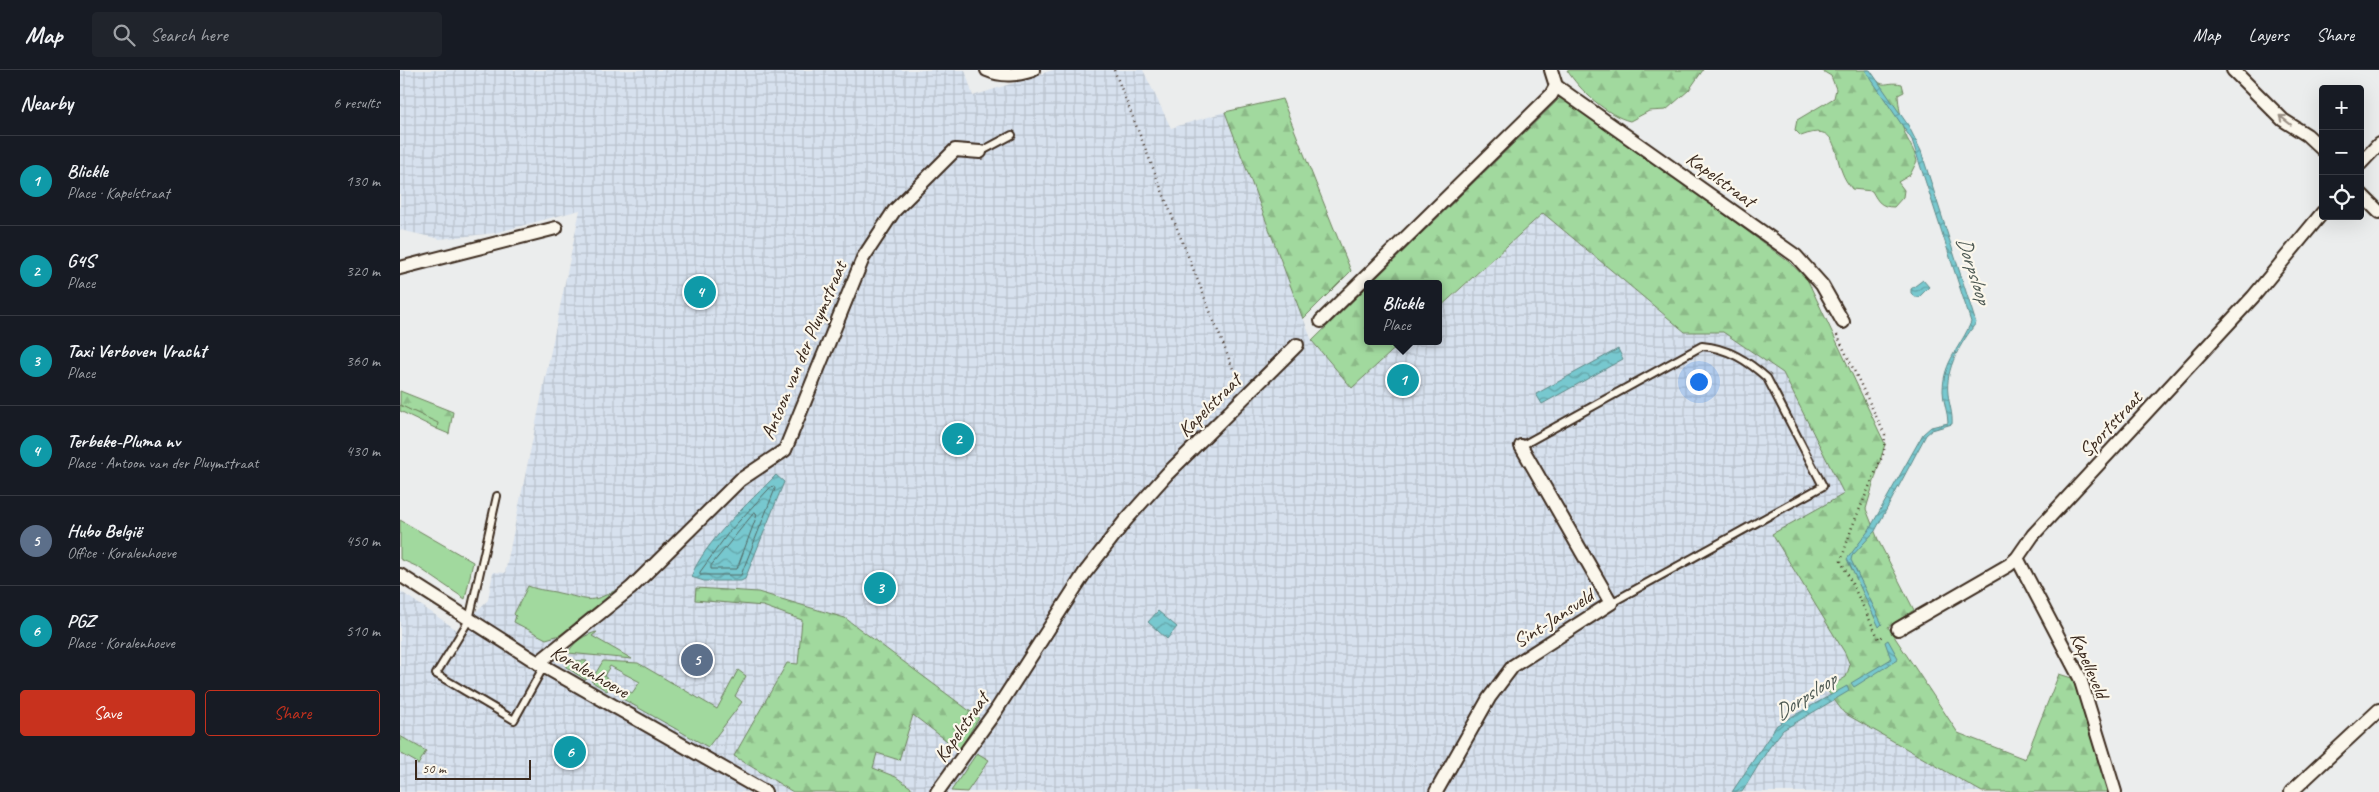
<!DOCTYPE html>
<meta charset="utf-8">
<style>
body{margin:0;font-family:Caveat,sans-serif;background:#20242c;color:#f1f3f6}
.controls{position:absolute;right:15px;top:15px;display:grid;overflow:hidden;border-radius:5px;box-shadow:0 5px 20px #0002}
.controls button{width:45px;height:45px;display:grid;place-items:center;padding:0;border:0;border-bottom:1px solid #363941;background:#171b24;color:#f1f3f6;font:25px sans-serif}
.scale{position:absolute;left:15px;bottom:12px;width:116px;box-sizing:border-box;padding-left:5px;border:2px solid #3b2a1e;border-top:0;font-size:14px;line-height:18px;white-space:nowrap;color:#3b2a1e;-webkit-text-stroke:4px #fbf7ec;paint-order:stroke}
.you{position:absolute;left:1298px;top:311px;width:18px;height:18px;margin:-12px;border:4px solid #fff;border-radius:50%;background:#1a73e8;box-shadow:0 0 0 8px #1a73e833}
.badge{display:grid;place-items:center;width:32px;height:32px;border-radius:50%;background:#c8321e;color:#fff;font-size:16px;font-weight:700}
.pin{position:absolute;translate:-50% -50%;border:2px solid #fff;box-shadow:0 1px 5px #0006}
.popup{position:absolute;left:964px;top:210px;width:78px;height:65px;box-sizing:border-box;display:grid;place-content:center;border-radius:5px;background:#171b24;filter:drop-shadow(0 1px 4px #0005);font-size:16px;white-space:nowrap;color:#9ea1a6}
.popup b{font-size:19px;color:#f1f3f6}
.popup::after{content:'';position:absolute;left:50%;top:100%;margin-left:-10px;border:10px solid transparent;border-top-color:#171b24}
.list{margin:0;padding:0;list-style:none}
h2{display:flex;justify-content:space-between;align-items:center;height:65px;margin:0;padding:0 20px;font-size:21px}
h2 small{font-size:16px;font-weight:400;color:#9ea1a6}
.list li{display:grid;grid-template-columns:32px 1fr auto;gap:15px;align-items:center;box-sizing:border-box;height:90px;padding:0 20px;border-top:1px solid #363941}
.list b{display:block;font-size:19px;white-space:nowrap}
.list p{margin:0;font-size:16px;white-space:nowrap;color:#9ea1a6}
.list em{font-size:16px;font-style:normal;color:#9ea1a6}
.actions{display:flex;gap:10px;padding:15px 20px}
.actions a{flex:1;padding:11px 0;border:1px solid #c8321e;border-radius:5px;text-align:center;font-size:18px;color:#c8321e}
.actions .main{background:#c8321e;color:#fff}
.icon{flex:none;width:28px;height:28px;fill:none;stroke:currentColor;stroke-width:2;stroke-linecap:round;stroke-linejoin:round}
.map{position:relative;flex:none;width:1979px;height:722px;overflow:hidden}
header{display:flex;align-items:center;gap:30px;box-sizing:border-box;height:70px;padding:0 25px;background:#171b24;border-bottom:1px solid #363941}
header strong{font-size:24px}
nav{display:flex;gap:28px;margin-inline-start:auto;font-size:18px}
.search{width:350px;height:45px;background:#20242c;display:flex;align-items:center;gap:12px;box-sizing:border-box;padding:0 18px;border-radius:5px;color:#9ea1a6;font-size:19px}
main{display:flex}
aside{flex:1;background:#171b24}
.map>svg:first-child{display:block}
</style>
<header>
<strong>Map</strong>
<div class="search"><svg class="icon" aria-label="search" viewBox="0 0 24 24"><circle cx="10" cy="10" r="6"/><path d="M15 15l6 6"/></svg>Search here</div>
<nav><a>Map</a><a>Layers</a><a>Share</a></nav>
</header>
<main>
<aside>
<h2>Nearby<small>6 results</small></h2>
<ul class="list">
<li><span class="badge" style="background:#0f9aa8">1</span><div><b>Blickle</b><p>Place · Kapelstraat</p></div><em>130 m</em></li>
<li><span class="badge" style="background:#0f9aa8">2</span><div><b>G4S</b><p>Place</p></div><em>320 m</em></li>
<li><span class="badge" style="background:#0f9aa8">3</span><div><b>Taxi Verboven Vracht</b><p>Place</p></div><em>360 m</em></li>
<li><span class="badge" style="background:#0f9aa8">4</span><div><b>Terbeke-Pluma nv</b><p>Place · Antoon van der Pluymstraat</p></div><em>430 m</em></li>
<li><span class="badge" style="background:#5c6f8a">5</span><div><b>Hubo België</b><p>Office · Koralenhoeve</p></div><em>450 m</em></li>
<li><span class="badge" style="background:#0f9aa8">6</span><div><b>PGZ</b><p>Place · Koralenhoeve</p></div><em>510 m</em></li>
</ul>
<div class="actions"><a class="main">Save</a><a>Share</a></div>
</aside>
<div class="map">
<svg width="1979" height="722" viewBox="0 0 1979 722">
<defs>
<pattern id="industrial-grid" width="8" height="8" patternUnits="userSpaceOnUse" patternTransform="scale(1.25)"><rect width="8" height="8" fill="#d7e1ee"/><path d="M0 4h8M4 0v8" fill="none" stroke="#b9c1cc"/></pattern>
<pattern id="forest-firs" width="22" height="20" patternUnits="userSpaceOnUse" patternTransform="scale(1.25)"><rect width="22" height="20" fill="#a1d99e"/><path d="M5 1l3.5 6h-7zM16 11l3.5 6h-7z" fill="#8cba88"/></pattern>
<pattern id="water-waves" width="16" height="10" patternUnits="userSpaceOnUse" patternTransform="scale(1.25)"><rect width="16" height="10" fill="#77c8cf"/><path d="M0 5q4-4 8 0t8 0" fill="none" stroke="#63a3a7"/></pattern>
</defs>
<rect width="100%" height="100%" fill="#ebeded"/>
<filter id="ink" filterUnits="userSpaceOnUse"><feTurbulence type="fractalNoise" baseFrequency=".02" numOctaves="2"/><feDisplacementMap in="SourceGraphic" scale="10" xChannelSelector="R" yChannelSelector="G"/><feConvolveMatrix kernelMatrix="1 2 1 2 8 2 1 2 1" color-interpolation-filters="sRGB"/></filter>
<g filter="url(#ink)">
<!-- industrial -->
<polygon fill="url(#industrial-grid)" points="0,0 565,0 573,26 653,0 743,0 771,58 825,42 912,271 952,317 1003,271 1038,271 1038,240 1143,143 1285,262 1323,262 1383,303 1445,424 1445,583 1450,595 1446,607 1426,619 1444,643 1582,722 0,722 0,521 57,560 88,530 93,502 105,503 180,140 95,163 40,169 0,160"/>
<!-- green -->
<g fill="#a1d99e" stroke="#6e825e">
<polygon points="0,335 39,353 37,359 0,341"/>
<polygon points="0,450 73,492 65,529 18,497 0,489"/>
<path d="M128 516C141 521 148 520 159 523 188 529 188 535 216 520L160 565 146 569 114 552 116 546 114 544Z"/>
<path d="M197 562 192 566 232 589 168 583C173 572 186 564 197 562Z"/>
<polygon points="166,590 187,591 183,596 191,601 186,610 166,597"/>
<polygon points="203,591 238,593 317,639 338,600 346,606 335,626 342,632 308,677 221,628 226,620 232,623 240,612 210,596 204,606 212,612 207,621 191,611"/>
<polygon points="0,666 26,681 18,695 16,692 0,683"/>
<polygon points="577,683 589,690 567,722 551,721"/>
</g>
<!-- forest -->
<g fill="url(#forest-firs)" stroke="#6e825e">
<path d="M1167 0H1303L1289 20 1266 40 1249 41 1230 51C1208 46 1179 20 1167 0Z"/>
<path d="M1421 0H1469C1484 23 1483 10 1502 14L1504 22 1498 25C1498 31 1502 55 1504 61 1508 72 1514 79 1517 91L1510 105 1498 112 1504 120 1503 127 1494 137C1481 137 1478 132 1472 121L1452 119C1448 114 1444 108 1442 102 1433 79 1437 52 1401 66L1395 60 1397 50 1434 28 1436 19 1431 6Z"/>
<polygon points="1163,25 1389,192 1407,209 1485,374 1466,439 1479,472 1514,540 1488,557 1558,663 1625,689 1659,604 1678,610 1710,722 1582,722 1444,643 1426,619 1446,607 1450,595 1445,583 1372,464 1444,424 1383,303 1323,262 1285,262 1143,143 1038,239 1038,214 970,214"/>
<polygon points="882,29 951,201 903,249 825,42"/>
<polygon points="968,216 968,271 1003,271 952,318 912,271"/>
<polygon points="0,321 53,342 49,364 37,359 38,353 0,335"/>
<polygon points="296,518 358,522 445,548 579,648 559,680 513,645 499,690 477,683 473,698 496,707 517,722 393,722 334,686 387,593 398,594 402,550 363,536 295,530"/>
</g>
<!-- water -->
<g fill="url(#water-waves)" stroke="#5f8988">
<path d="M1465 0H1470L1508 55 1521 81 1576 253C1561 273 1545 298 1548 324 1549 334 1553 344 1552 354L1532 360 1526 365 1475 461 1452 486 1451 490 1482 554 1479 557 1447 489 1469 460 1523 364 1531 357 1548 353C1548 342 1543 332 1543 321 1543 291 1561 277 1571 252L1512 70Z"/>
<polygon points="1523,210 1529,217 1519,227 1515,227 1511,223 1511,219"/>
<polygon points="1218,279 1223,289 1142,334 1136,324"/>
<path d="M376 405 384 412 345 509 341 511H304L291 507C304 472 350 432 376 405Z"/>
<polygon points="758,541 777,557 767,569 748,552"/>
<polygon points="1488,570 1498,588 1497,590 1454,617 1451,613 1491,589 1485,572"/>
<polygon points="1447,616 1449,621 1383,660 1369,678 1342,722 1332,722 1377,655"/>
</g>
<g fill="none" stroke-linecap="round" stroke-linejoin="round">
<!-- shore -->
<g stroke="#536965" stroke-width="1">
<polygon points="371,417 374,416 375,419 341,505 300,505 300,502 329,462"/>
<polygon points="355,442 357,445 337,499 311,499 311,496"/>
</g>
<!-- service casing -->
<g stroke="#3b2a1e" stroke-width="10">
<g id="service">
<polyline points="580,82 612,65"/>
<path d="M1121 376 1302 276C1328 278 1348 291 1367 308L1423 416 1211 533"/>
<polyline points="97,426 69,550 36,604 114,650 144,596"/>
</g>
</g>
<!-- minor casing -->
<g stroke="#3b2a1e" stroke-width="16">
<g id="minor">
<path d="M587 0C603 7 617 5 633 0"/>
<polyline points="1151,0 1156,16 1396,186 1422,215 1443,252"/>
<polyline points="1833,0 1883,50 1907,65 1923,80"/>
<polyline points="1960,94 1979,74"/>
<polyline points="1960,123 1979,142"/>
<polyline points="0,198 156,158"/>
<polyline points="921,251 1151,25 1156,16"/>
<polyline points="1617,488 1680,608 1715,722"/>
<polyline points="0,505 138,593 365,722"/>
<polyline points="1498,559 1609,495 1617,488 1633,465 1853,227 1923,142"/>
<polyline points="138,593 231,518 340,410 385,380 463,188 494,141 555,80 580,82"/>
<polyline points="537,722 595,642 684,504 725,451 767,404 897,275"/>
<polyline points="1036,722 1089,628 1113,596 1211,533 1121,376"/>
<polyline points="1891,722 1979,640"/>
</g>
</g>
<!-- path -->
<g stroke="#3b2a1e" stroke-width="2.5" stroke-dasharray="1 4" stroke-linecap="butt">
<polyline points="714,0 839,314"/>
<polyline points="1437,265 1485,365 1484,382 1452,457 1441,491 1479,569 1485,565"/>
</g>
<!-- service -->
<use href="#service" stroke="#fbf7ec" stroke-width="6"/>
<!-- minor -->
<use href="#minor" stroke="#fbf7ec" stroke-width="12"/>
</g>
<!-- one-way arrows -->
<defs><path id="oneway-shaft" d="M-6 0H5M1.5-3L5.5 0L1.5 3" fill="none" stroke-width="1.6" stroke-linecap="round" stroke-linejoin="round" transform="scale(1.25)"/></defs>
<use stroke="#9b9085" href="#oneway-shaft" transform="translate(1885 50) rotate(-142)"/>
</g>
<g text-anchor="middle" stroke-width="4.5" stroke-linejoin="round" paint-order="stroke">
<!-- street labels -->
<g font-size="20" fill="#3b2a1e" stroke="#fbf7ec">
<text transform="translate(1321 109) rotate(36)" y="7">Kapelstraat</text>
<text transform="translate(403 280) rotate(-67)" y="7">Antoon van der Pluymstraat</text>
<text transform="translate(809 335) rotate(-45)" y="7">Kapelstraat</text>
<text transform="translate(1710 354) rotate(-47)" y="7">Sportstraat</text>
<text transform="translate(1153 548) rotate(-33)" y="7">Sint-Jansveld</text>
<text transform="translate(1690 595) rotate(67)" y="7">Kapelleveld</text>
<text transform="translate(190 601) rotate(30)" y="7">Koralenhoeve</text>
<text transform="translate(561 657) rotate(-55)" y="7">Kapelstraat</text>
</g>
<!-- water labels -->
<g font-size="21" font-style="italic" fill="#4d5953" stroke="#fbf7ec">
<text transform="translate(1574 200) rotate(72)" y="7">Dorpsloop</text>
<text transform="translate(1405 626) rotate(-33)" y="7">Dorpsloop</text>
</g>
</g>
</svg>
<div class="controls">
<button>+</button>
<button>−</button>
<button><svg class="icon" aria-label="locate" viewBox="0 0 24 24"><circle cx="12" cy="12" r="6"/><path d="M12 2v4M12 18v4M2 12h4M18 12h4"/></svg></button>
</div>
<div class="scale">50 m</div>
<div class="you"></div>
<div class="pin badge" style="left:1003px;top:310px;background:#0f9aa8">1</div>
<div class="popup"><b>Blickle</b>Place</div>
<div class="pin badge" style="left:558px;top:369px;background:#0f9aa8">2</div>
<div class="pin badge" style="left:480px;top:518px;background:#0f9aa8">3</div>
<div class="pin badge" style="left:300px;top:222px;background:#0f9aa8">4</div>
<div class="pin badge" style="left:297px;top:590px;background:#5c6f8a">5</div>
<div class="pin badge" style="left:170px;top:682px;background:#0f9aa8">6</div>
</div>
</main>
